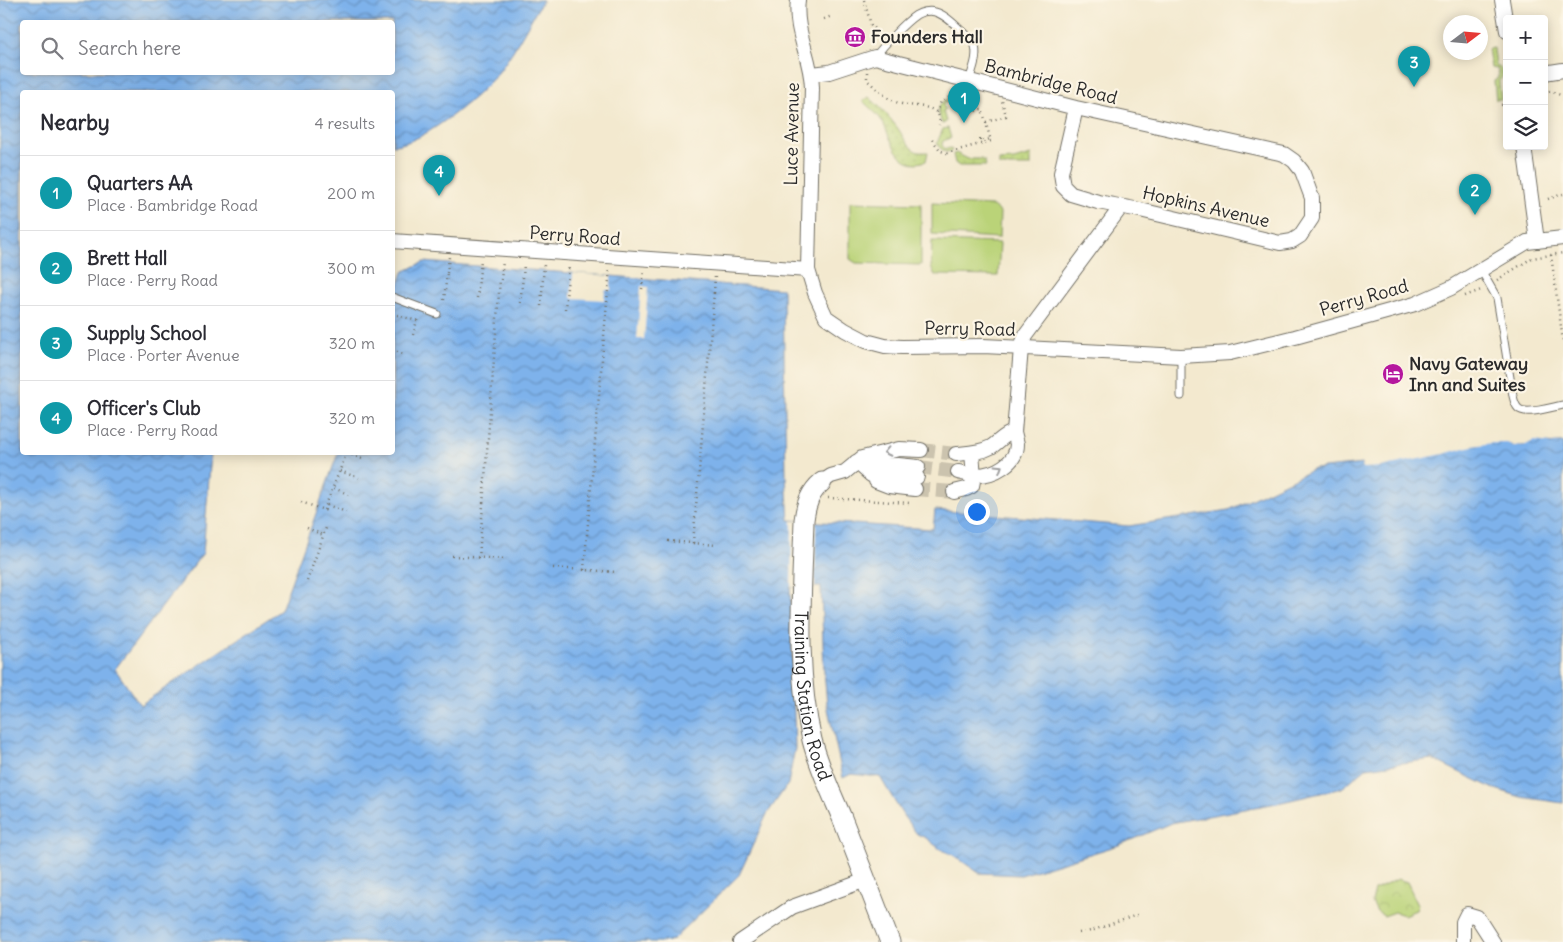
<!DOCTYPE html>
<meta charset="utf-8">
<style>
body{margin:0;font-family:Delius,sans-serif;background:#f2f2f3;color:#2b2b33}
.controls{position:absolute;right:15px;top:15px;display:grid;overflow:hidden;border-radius:5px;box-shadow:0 2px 12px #0003}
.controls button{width:45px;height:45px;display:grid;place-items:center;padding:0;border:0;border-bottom:1px solid #e1e1e2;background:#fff;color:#2b2b33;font:25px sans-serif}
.compass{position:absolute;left:1443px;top:15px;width:45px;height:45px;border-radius:50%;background:#fff;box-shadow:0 2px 12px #0003;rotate:74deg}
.you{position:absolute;left:976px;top:511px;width:18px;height:18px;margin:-12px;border:4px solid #fff;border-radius:50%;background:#1a73e8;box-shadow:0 0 0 8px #1a73e833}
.badge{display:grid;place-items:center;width:32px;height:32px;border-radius:50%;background:#2563eb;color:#fff;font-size:16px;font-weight:700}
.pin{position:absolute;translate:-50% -41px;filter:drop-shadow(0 1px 2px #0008)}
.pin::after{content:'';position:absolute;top:26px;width:18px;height:15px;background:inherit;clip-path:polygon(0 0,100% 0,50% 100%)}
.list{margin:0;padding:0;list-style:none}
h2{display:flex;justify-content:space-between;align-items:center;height:65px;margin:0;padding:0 20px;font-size:21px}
h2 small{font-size:16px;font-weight:400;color:#7c7c81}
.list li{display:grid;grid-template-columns:32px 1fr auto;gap:15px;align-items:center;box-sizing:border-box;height:75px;padding:0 20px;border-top:1px solid #e1e1e2}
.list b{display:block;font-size:19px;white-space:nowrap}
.list p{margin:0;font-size:16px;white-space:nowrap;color:#7c7c81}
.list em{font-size:16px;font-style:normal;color:#7c7c81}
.icon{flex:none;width:28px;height:28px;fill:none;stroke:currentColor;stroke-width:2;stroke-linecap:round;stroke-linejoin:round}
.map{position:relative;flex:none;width:1563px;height:942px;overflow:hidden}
.search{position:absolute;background:#fff;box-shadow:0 2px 12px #0003;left:20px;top:20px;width:375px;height:55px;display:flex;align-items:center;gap:12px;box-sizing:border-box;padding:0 18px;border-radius:5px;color:#7c7c81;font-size:19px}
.panel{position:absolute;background:#fff;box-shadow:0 2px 12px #0003;left:20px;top:90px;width:375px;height:365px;border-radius:5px}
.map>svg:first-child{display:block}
</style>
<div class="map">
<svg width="1563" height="942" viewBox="0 0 1563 942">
<defs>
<pattern id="grass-dots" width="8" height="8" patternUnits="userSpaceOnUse" patternTransform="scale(1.25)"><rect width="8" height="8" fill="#bad378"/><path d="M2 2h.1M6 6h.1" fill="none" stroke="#a0b568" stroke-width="1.8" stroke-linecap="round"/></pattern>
<pattern id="park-crowns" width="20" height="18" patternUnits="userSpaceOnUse" patternTransform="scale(1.25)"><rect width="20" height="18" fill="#bad378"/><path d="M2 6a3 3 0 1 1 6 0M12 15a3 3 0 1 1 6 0" fill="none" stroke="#a0b568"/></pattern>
<pattern id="water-waves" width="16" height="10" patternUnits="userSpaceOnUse" patternTransform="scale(1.25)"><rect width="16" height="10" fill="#7eb2eb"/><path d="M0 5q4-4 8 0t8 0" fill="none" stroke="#6791bf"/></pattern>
</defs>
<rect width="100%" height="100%" fill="#fcf5e5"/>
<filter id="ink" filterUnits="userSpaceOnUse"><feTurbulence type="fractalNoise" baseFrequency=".02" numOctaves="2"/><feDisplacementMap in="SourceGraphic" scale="10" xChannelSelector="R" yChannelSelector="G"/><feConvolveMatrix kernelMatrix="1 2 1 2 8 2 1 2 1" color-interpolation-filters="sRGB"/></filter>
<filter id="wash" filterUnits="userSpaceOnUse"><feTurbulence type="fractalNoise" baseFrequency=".0096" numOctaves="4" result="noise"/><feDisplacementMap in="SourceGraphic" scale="20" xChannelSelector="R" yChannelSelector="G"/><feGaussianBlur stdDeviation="1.12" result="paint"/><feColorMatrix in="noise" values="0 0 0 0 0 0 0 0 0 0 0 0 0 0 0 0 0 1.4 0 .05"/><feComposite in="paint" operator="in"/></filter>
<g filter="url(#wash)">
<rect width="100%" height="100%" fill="#f3e9cf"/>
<!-- grass -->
<g fill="url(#grass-dots)" stroke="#727f52">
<path d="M1494 48 1496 65C1503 69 1505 76 1499 81L1501 99 1496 100 1494 81 1497 79 1499 74 1497 69 1491 68 1488 49Z"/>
<path d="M869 97C879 106 888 115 896 126 902 133 905 143 913 149 917 153 922 152 928 152L926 161C897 171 892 139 882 121 877 113 869 108 863 101Z"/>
<path d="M947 99 948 102 943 104 945 110 943 111 946 121 945 123 942 124C939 113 934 106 947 99Z"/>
<polygon points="948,128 951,138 943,141 942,145 945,149 951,148 952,151 946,152 940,148 937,143 943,129"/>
<polygon points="956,153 968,159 981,159 985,161 986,166 959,166 955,163 953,154"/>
<polygon points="1031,155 1031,166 999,166 999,161 1014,160"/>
</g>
<!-- park -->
<polygon fill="url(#park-crowns)" stroke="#727f52" points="1398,879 1407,882 1418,905 1416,910 1404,915 1395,912 1384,916 1377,912 1372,902 1375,890"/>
<!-- pitch -->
<g fill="#bad378" stroke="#727f52">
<polygon points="850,202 921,204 921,265 856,263 850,259"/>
<polygon points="932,203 993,206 1000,212 999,238 932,234"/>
<polygon points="932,241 1000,243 998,276 935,275 931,268"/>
</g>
<!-- water -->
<path fill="url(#water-waves)" stroke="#546e8b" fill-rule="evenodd" d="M0 0H543C529 22 518 45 503 66 488 90 421 146 393 145L392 92H22V452L211 453 203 553 115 669 140 705 281 610 338 453 392 452 393 301 403 272 424 262 783 289 786 477 789 520 933 529 935 510 1129 526 1229 510 1314 469 1363 464 1366 467 1400 462 1475 443 1504 440 1514 446 1525 445 1532 438 1551 443 1563 442V803L1521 797 1492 788 1432 759 1366 768 1342 788 1282 802 1171 823 1119 845 1021 875 979 873 953 855 940 849 926 838 917 834 904 817 880 777 851 774 843 778 827 704 824 672 821 587H790L795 748 788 784 767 814 739 875 673 940 663 942H0ZM22 22H392V72H22Z"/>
<!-- pier -->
<g fill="#f3e9cf">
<polygon points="573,273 611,276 611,290 605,290 604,300 571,298"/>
<polygon points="641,286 648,287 644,339 637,339"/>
<polygon points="1532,436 1551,440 1563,440 1563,442 1551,443 1533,441 1526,445 1514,446 1507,443 1492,443 1472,446 1443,454 1381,467 1364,468 1362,467 1363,464 1400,459 1483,440 1504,438 1515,443 1525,443"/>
<polygon points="792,521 816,521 815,587 791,587"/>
</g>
</g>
<g filter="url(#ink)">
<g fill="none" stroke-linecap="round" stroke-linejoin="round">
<!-- street-tunnel -->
<g stroke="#cbc3ae" stroke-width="14" stroke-dasharray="14 7" stroke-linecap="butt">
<polyline points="921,450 956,454"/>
<polyline points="918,467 958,472"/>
<polyline points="915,489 954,492"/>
</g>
<!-- lane casing -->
<g stroke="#716e64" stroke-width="9">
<g id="lane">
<path d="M875 57C884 45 904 23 916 15 921 12 929 10 935 12 948 15 964 34 974 43 979 55 973 68 969 81"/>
<path d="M1481 270 1497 298 1513 396C1514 400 1515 405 1518 408 1525 416 1552 407 1563 405"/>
<polyline points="392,297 437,314"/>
<polyline points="1181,356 1181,396"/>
</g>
</g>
<!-- street casing -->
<g stroke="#716e64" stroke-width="16">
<g id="street">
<path d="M798 0C794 32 811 56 812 87L808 270 815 293 826 317 845 330 866 341 885 346 902 347 983 346 1181 356 1230 353 1295 337 1415 304 1451 288 1527 242 1563 238"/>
<polyline points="1502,0 1507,31"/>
<polyline points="1544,73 1563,70"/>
<polyline points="812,74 829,72 875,57 1076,108 1284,154 1294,161 1302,171 1312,198 1312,218 1300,236 1292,241 1280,243 1140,210 1098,202 1071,194 1063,186 1061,173 1076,108"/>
<polyline points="1524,146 1537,241"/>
<polyline points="392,241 808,270"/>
<path d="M956 454C968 453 980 453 991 447 999 442 1004 434 1014 432"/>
<polyline points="856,462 861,466 898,465 918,467"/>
<polyline points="861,466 871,475 917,477"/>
<path d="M958 472C964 473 971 476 977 475 994 475 1017 463 1017 444 1016 440 1015 436 1014 432L1021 348 1025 336 1121 207"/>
<polyline points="876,481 889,486 915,489"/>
<polyline points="822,482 831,476 845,472 862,458 899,449 921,450"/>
<polyline points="954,492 966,489 972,486 974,476 972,453"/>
<polyline points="740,942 792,907 866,880"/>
<polyline points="1463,942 1463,922 1467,914 1477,917 1493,942"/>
</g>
</g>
<!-- secondary casing -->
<g stroke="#716e64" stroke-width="21">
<g id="secondary">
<path id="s1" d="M822 482C810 492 806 504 804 520 802 593 795 668 812 740 819 767 831 792 842 818 858 859 874 901 890 942"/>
</g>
</g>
<!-- path -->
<g stroke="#716e64" stroke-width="2.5" stroke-dasharray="1 4" stroke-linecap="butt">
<polyline points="864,0 871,25 882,35"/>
<polyline points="824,19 832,16"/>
<path d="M867 72V80C876 88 885 97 896 102 910 109 944 101 939 125"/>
<polyline points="1544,92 1550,91 1563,96"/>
<polyline points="1501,105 1507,104"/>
<polyline points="937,113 941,101 950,97"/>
<polyline points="986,122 1006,116 1002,101"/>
<polyline points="980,139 980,141 991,139"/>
<polyline points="932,140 941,151 947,153 991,141 982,109 972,112 966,92"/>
<polyline points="1548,199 1563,194"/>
<polyline points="1551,255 1563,341"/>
<polyline points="447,273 449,257"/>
<polyline points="523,278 524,263"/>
<polyline points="501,280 503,261"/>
<polyline points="1497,280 1532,258 1563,253"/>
<polyline points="642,289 644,270"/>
<polyline points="714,293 715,276"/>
<polyline points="1465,296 1481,290"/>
<polyline points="477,298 481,260"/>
<polyline points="444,300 447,273"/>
<polyline points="607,302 610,268"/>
<polyline points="520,303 523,278"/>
<polyline points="541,306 544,265"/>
<polyline points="565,309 569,266"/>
<polyline points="397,315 417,321"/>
<polyline points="413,335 418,317"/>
<polyline points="392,350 403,354"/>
<polyline points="392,370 397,371"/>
<polyline points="347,453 365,460"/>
<polyline points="340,471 359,478"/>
<polyline points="334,488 352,496"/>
<polyline points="828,498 910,503"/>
<polyline points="301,502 327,511"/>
<polyline points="327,505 346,512"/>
<polyline points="324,510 347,452"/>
<polyline points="307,528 323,535"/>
<polyline points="668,541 716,545"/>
<polyline points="693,543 714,292"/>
<polyline points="452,556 506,559"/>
<polyline points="479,558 500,279"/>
<polyline points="553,568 617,572"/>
<polyline points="584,570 607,301"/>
<polyline points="307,581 326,528"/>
<polyline points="1079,933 1091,931 1137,915"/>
</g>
<!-- lane -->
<use href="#lane" stroke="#fff" stroke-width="7"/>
<!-- street -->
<use href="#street" stroke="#fff" stroke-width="14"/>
<!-- secondary -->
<use href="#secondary" stroke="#fff" stroke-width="19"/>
</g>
<!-- one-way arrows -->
<defs><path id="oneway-chevron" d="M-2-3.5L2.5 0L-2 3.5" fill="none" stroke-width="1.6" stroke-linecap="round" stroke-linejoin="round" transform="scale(1.25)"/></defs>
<g stroke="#a0a0a0">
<use href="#oneway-chevron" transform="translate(887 452) rotate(168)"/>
<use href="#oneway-chevron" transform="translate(999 468) rotate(-32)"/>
</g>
</g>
<!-- icons -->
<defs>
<g id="museum-disc" transform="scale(1.125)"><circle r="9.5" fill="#b5179e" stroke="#fcf5e5"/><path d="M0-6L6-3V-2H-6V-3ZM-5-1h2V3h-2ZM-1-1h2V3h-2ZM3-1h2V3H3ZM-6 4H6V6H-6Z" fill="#fff"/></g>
<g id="hotel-disc" transform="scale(1.125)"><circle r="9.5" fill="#b5179e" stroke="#fcf5e5"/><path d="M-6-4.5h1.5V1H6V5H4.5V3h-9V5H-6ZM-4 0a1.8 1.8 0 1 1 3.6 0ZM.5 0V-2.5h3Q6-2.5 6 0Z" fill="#fff"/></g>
</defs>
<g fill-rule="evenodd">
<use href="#museum-disc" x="855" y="37"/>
<use href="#hotel-disc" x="1393" y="374"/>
</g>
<g text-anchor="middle" stroke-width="4.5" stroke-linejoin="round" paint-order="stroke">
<!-- poi labels -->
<g font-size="18" font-weight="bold" fill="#2b2b2b" stroke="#fcf5e5" text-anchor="start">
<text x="871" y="43">Founders Hall</text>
<text x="1409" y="370">Navy Gateway<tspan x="1409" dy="21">Inn and Suites</tspan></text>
</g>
<!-- street labels -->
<g font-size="18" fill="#2b2b2b" stroke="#fcf5e5">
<text transform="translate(1051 82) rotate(14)" y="6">Bambridge Road</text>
<text transform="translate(792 134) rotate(-89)" y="6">Luce Avenue</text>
<text transform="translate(1206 207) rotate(13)" y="6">Hopkins Avenue</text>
<text transform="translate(575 236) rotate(4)" y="6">Perry Road</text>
<text transform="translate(1364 298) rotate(-16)" y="6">Perry Road</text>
<text transform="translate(970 329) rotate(1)" y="6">Perry Road</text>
<text dy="6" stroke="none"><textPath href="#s1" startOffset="220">Training Station Road</textPath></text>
</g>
</g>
</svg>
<div class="controls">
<button>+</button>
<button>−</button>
<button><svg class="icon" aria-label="layers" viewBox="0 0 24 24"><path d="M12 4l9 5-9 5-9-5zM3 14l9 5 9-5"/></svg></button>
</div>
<svg class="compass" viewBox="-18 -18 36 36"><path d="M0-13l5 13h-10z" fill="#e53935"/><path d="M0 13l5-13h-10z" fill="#7c7c81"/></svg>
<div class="you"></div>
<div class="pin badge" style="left:964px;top:123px;background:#0f9aa8">1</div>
<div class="pin badge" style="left:1475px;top:215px;background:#0f9aa8">2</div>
<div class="pin badge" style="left:1414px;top:87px;background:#0f9aa8">3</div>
<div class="pin badge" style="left:439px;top:196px;background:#0f9aa8">4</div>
<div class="search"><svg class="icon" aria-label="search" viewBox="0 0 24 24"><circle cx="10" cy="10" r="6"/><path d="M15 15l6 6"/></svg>Search here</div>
<section class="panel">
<h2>Nearby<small>4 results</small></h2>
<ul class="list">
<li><span class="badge" style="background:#0f9aa8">1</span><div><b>Quarters AA</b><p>Place · Bambridge Road</p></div><em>200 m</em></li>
<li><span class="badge" style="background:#0f9aa8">2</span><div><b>Brett Hall</b><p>Place · Perry Road</p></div><em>300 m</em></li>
<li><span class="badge" style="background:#0f9aa8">3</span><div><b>Supply School</b><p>Place · Porter Avenue</p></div><em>320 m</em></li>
<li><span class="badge" style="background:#0f9aa8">4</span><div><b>Officer's Club</b><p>Place · Perry Road</p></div><em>320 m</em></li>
</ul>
</section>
</div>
